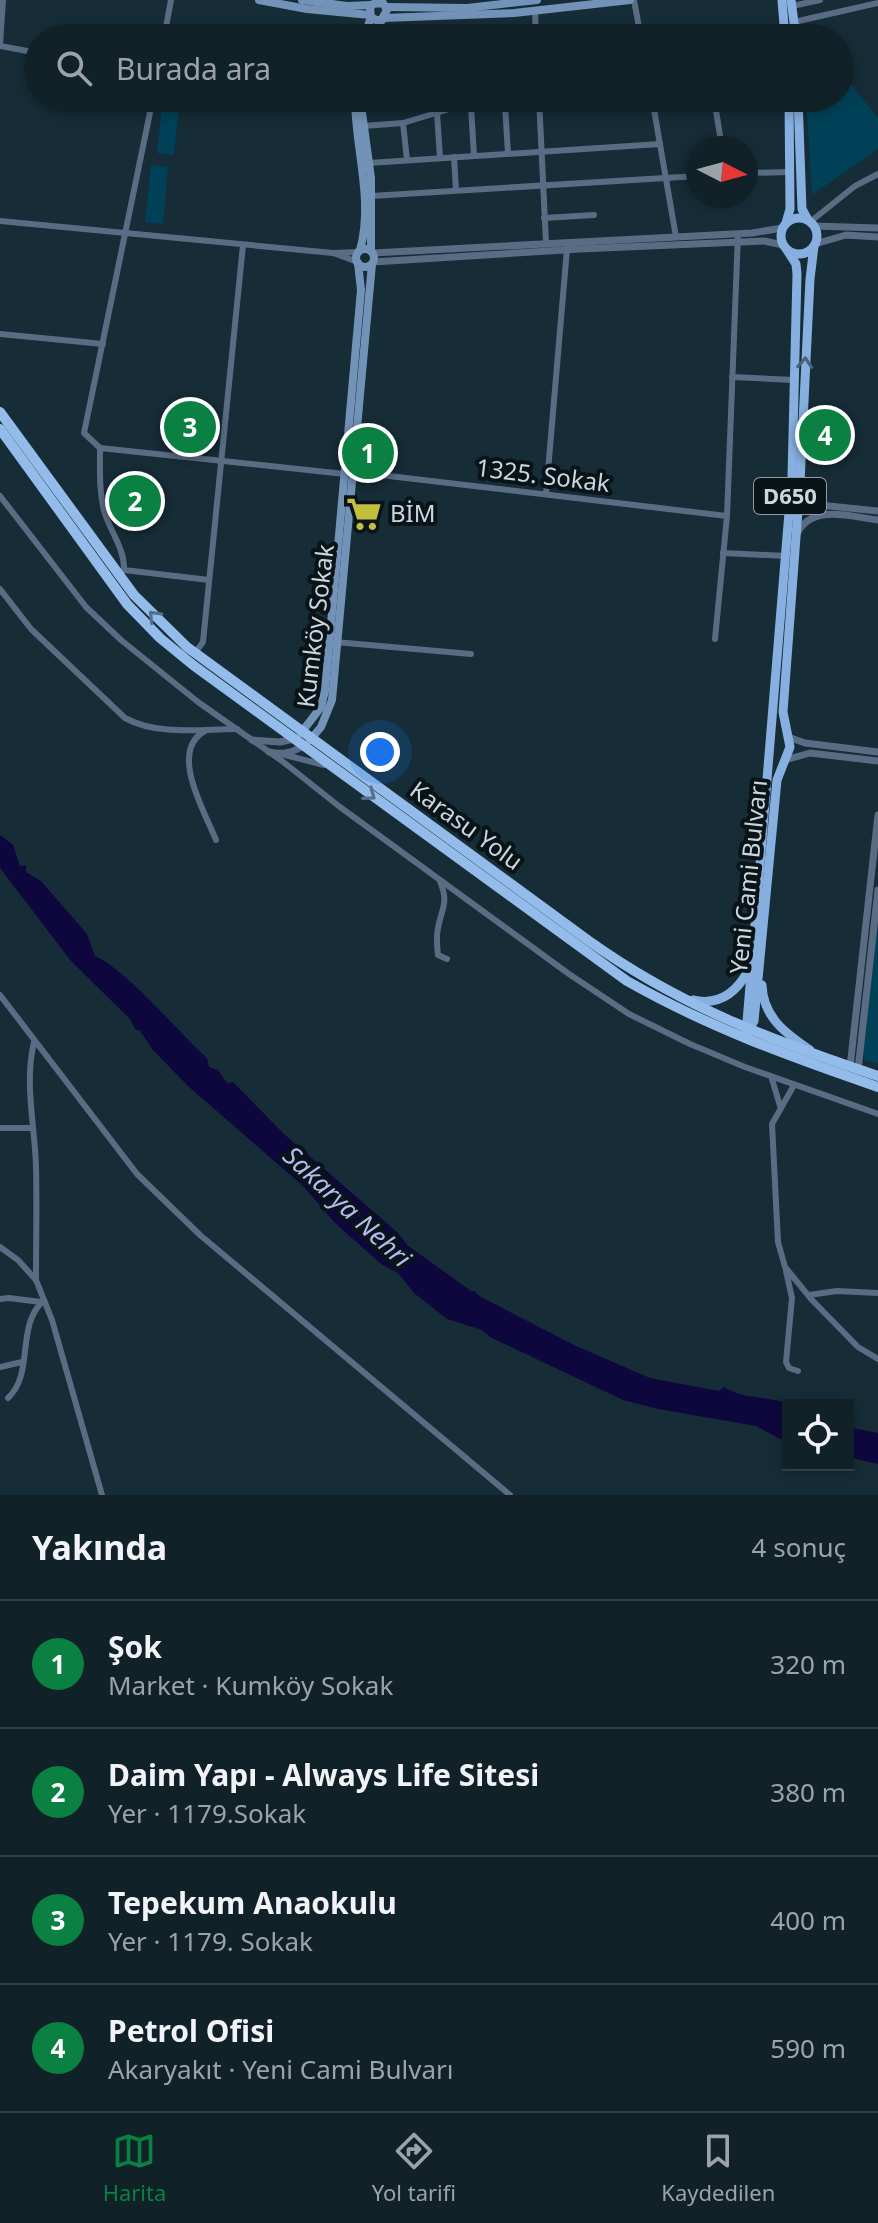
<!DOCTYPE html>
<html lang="tr">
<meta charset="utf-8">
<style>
body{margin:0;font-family:"Noto Sans",sans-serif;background:#192930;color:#f1f3f6}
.controls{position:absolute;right:24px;bottom:24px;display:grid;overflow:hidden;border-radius:0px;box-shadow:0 4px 12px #0003}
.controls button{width:72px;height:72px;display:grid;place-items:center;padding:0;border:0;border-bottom:2px solid #303e45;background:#102128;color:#f1f3f6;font:40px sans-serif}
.compass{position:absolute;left:686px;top:136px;width:72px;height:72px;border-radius:50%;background:#102128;box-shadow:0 4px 12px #0003;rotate:96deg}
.you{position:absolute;left:380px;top:752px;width:28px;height:28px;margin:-20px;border:6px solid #fff;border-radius:50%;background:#1a73e8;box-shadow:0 0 0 12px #1a73e833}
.badge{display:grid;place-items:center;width:52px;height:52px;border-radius:50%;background:#0b8043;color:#fff;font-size:26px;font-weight:700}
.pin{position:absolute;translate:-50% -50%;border:4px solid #fff;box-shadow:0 2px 8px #0006}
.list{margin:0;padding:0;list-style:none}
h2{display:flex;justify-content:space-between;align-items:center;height:104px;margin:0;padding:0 32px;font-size:34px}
h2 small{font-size:26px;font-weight:400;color:#9ca3a8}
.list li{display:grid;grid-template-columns:52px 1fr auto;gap:24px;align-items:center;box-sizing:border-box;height:128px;padding:0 32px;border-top:2px solid #303e45}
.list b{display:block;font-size:30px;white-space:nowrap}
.list p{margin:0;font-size:26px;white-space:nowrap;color:#9ca3a8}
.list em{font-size:26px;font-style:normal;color:#9ca3a8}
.icon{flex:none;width:44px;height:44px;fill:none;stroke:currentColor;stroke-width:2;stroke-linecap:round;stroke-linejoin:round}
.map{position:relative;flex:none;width:878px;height:1495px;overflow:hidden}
.search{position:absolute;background:#102128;box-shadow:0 4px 12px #0003;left:24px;right:24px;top:24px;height:88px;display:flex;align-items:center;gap:20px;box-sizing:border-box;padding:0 28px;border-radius:44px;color:#9ca3a8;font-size:30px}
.sheet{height:616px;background:#102128}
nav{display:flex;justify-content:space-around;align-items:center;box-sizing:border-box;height:112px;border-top:2px solid #303e45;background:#102128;font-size:22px;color:#9ca3a8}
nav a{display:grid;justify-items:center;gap:4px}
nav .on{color:#0b8043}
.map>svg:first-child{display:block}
</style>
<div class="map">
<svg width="878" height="1495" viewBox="0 0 878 1495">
<rect width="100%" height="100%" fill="#162c36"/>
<!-- green -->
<g fill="#004158">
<polygon points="840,71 878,118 878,149 812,195 806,98 840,98"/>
<polygon points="163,98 180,98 174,155 157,153"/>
<polygon points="151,165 168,167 163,224 145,222"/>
<polygon points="878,919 878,1064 864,1060 864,1028"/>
</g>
<!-- water -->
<g fill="#0e073e">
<path d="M0 835 13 845 20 866 26 865V872L41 881 87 934 95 956C128 971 177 1031 207 1058L209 1067 218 1070 227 1083 233 1082 284 1134 398 1233 407 1245 471 1291H475L479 1296 576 1346 650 1378 719 1391 724 1387C744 1400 766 1395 788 1404V1440L780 1439 756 1426 658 1409 623 1400 490 1337 482 1330 447 1319 414 1293 398 1273 381 1264 335 1223 303 1186 188 1086 153 1050 140 1031 135 1029 130 1019 71 961 0 868Z"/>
<polygon points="848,1427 878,1433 878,1464 848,1457"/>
</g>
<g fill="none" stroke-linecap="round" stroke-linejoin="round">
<!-- minor -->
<g stroke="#596c84" stroke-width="6">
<polyline points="634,0 641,38"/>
<polyline points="792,6 820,0"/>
<polyline points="535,10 536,38"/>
<polyline points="794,22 878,3"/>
<polyline points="164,38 171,0"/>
<polyline points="726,38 785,28"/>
<polyline points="0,44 3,0"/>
<polyline points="0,46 38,53"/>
<polyline points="539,98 546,243"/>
<polyline points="652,98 676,237"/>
<polyline points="714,98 722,148"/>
<polyline points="505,105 508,153"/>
<polyline points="471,106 474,156"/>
<polyline points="437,113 440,158"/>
<polyline points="403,123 407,160"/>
<polyline points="363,126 403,123 456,107 539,104"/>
<polyline points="454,157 456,190"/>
<polyline points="369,163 660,144"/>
<polyline points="746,173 790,172"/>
<polyline points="371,196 698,176"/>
<polyline points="544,218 594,215"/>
<polyline points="0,221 333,253"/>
<polyline points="810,222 855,186 878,174"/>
<polyline points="358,262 333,253 358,252"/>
<polyline points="0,334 103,344"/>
<polyline points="732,377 793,380"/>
<polyline points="100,448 84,433 153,98"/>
<polyline points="355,472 727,516"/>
<polyline points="546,494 567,249"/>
<polyline points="0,496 86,607 121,640 198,702 282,761 340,807 569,974 629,1014 690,1044 745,1067 878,1114"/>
<polyline points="723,553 786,556"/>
<path d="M209 580 124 570C125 549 110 531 104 511 99 490 100 469 100 448L345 474"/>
<path d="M0 589 31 629 125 718C158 736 201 729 237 729"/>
<polyline points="715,639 727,516 738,234"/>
<polyline points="335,642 471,654"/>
<polyline points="195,653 203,642 243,245"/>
<path d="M205 731C168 751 205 812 216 840"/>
<polyline points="281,754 324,765"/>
<path d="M440 881C449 903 442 907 438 928 436 937 437 946 438 955L447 959"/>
<polyline points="0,995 137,1174 200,1235 510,1495"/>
<path d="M34 1042C24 1084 35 1125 36 1167 37 1204 36 1242 36 1280"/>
<polyline points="772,1079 780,1106"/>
<polyline points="794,1085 772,1124 778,1242 785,1267 812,1300 858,1347 878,1359"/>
<polyline points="0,1128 32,1128"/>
<polyline points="0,1247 18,1260 36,1280 52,1320 102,1495"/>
<polyline points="786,1271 792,1298 786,1362 789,1368 798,1371"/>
<polyline points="809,1295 837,1291 878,1293"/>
<polyline points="0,1299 9,1298 41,1302"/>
<polyline points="0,1367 22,1362"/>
<path d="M8 1398C35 1373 15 1326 44 1300"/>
</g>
<!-- tertiary -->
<g stroke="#596c84" stroke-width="7">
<polyline points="814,226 878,228"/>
<polyline points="815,244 846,235 878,237"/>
<polyline points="373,253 752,233 782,228"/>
<polyline points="373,262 580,249 764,241 783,245"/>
<polyline points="800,483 808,497 819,505 878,511"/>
<path d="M797 534C811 503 851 517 878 520"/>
<polyline points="788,737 805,743 878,752"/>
<polyline points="252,740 280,742 294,739"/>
<path d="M269 752C283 755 291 753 303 746"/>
<polyline points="785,760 810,753 878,761"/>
<polyline points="850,1067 878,815"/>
<polyline points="858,1070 878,890"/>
</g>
<!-- secondary -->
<g stroke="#7392b7" stroke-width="8">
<polyline points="259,0 307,9 370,15"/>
<polyline points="302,0 347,6 371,5"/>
<polyline points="387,7 467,8 537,0"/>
<polyline points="384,18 514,13 630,0"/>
<polyline points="364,38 371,17"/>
<polyline points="371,38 387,10 383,3 373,4 370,8 371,17 376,20 382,20"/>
<path d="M355 98C355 148 374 201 360 250"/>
<polyline points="360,98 371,178 371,251"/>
<circle cx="365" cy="258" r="9"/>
<polyline points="301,733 321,707 325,691 361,290 358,263"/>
<polyline points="310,740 321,727 332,700 372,264"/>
</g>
<!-- primary -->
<g stroke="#87afdf" stroke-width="9">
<polyline points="782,0 785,38"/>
<polyline points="791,0 796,38"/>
<polyline points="798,98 802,209 808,220"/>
<circle cx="799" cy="236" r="18"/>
<polyline points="786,223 790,209 789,98"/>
<path d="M762 985C763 1017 785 1033 810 1050"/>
<path d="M693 1000C719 1006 736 993 748 971"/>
<polyline points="747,1033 754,1021 777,780 790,747 783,712 800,483 810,279 814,246"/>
<polyline points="746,1034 792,476 797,274 796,264 787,250"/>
</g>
<!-- trunk -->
<g stroke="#94bceb" stroke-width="10">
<path d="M0 412 134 595 187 647 589 941C680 1006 773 1041 878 1076"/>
<path d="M0 429 127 604 160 638 193 665 627 981C708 1027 791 1057 878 1087"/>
</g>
</g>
<!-- one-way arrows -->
<defs><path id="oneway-chevron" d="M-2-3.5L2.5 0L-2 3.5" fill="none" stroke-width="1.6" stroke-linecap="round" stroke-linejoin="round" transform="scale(2)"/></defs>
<use stroke="#48617c" href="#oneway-chevron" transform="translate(805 363) rotate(-87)"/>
<g stroke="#56708c">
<use href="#oneway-chevron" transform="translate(154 616) rotate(-134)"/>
<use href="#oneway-chevron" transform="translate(370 795) rotate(36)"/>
</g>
<!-- icons -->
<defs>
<g id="supermarket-bare" transform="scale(2.76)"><path d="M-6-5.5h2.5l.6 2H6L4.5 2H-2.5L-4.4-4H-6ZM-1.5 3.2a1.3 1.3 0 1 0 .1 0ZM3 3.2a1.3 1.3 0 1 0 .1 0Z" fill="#c1be40" stroke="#0a1318" stroke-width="2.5" paint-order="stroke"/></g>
</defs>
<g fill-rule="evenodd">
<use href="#supermarket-bare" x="364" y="514"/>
</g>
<g text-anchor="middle" stroke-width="8" stroke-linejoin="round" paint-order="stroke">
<!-- shield labels -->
<rect fill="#0a1318" stroke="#909ca3" stroke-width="2" x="754" y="478" width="72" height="36" rx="6"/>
<g font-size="22" font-weight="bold" fill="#cad7de">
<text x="790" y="504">D650</text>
</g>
<!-- street labels -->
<g font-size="24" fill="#cad7de" stroke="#0a1318">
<text transform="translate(543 476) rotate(7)" y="8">1325. Sokak</text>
<text transform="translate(316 626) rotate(-83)" y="8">Kumköy Sokak</text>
<text transform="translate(466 826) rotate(36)" y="8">Karasu Yolu</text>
<text transform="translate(749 877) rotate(-84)" y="8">Yeni Cami Bulvarı</text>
</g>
<!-- poi labels -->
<g font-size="24" fill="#cad7de" stroke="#0a1318" text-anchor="start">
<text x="390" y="522">BİM</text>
</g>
<!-- water labels -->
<g font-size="26" font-style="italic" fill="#b2bbf0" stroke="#0a1318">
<text transform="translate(347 1207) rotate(43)" y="9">Sakarya Nehri</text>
</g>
</g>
</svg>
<div class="controls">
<button><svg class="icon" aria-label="locate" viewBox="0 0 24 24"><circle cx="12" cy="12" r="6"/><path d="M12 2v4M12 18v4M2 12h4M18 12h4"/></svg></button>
</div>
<svg class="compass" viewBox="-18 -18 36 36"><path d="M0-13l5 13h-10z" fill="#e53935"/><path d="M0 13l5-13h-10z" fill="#9ca3a8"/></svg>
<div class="you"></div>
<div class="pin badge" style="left:368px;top:453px">1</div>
<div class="pin badge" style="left:135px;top:501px">2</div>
<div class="pin badge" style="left:190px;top:427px">3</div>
<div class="pin badge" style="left:825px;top:435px">4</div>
<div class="search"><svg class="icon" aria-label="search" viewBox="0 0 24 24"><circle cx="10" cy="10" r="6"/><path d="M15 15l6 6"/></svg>Burada ara</div>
</div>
<section class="sheet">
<h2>Yakında<small>4 sonuç</small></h2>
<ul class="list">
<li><span class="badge">1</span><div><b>Şok</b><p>Market · Kumköy Sokak</p></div><em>320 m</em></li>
<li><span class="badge">2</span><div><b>Daim Yapı - Always Life Sitesi</b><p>Yer · 1179.Sokak</p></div><em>380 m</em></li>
<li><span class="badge">3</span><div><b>Tepekum Anaokulu</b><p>Yer · 1179. Sokak</p></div><em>400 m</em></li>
<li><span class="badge">4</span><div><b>Petrol Ofisi</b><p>Akaryakıt · Yeni Cami Bulvarı</p></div><em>590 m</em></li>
</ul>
</section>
<nav>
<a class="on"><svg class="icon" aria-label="map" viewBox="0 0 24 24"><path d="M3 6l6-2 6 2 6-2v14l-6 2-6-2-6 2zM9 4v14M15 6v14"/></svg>Harita</a>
<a><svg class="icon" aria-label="directions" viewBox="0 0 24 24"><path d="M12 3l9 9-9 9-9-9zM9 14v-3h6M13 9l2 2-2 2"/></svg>Yol tarifi</a>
<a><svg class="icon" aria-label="saved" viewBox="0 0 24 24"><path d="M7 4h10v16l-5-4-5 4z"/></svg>Kaydedilen</a>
</nav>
